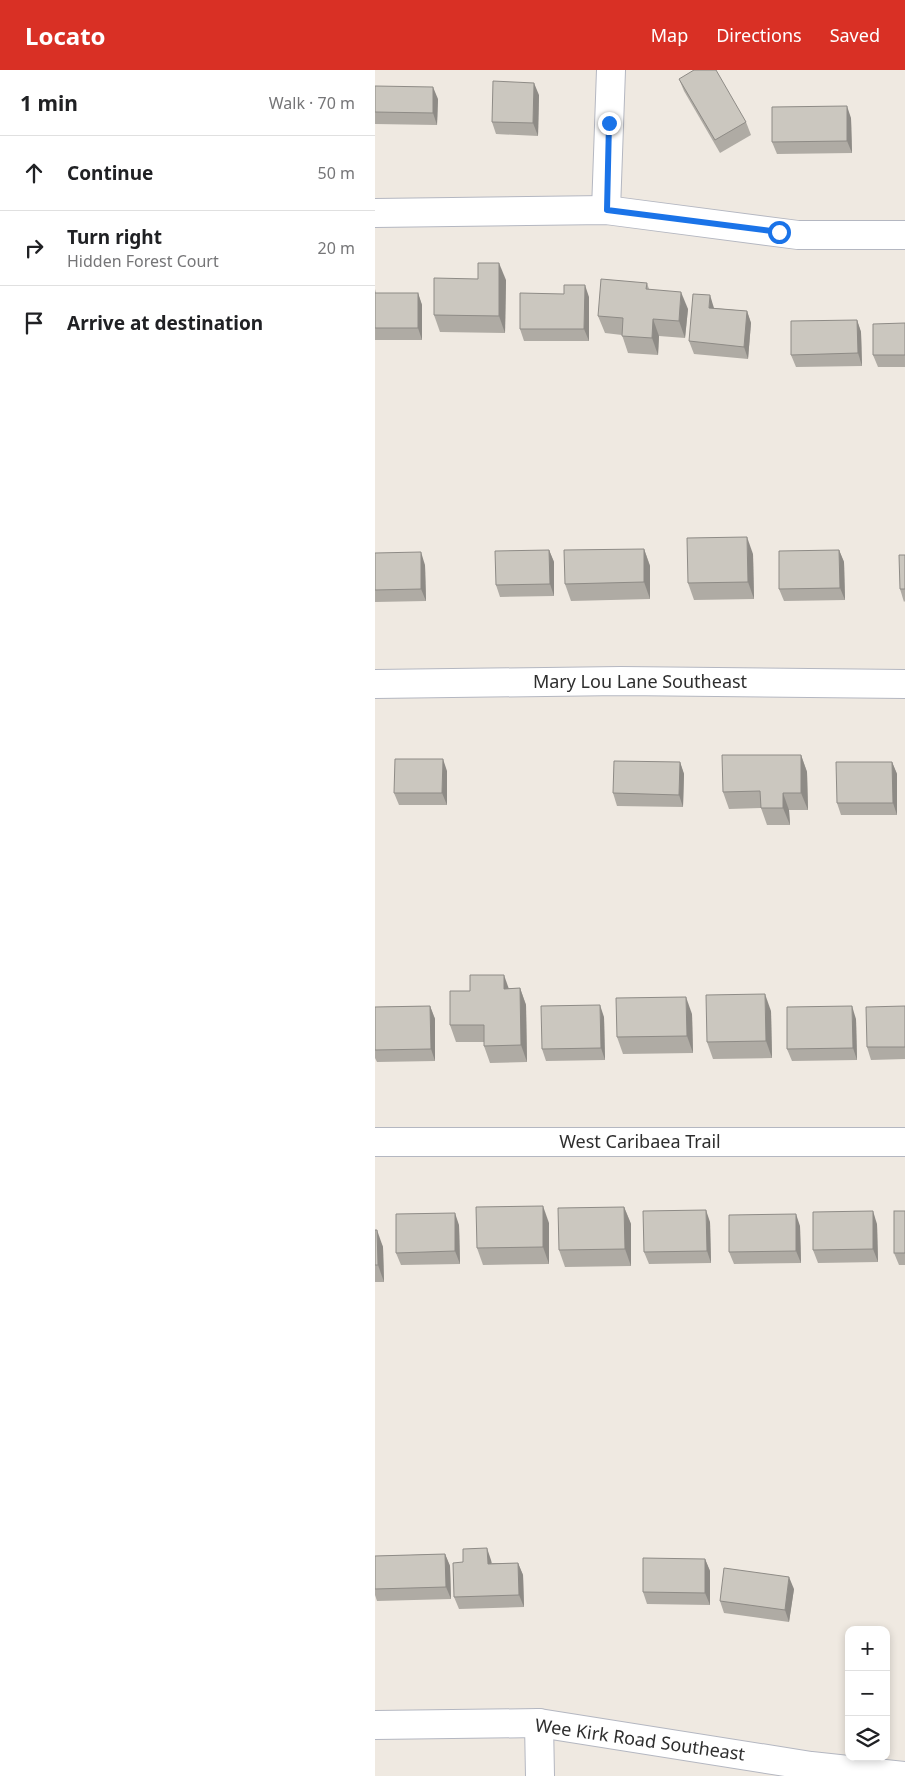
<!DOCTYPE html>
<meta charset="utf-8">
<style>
body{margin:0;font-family:"Noto Sans",sans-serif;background:#f2f2f2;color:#202124}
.controls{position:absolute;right:15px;bottom:15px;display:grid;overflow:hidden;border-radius:10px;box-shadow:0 2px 8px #0003}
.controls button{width:45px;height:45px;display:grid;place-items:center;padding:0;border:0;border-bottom:1px solid #e0e0e0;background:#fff;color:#202124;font:25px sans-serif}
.stop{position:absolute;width:15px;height:15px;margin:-11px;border:4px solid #1a73e8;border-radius:50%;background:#fff}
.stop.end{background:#1a73e8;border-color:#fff;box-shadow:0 1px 5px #0008}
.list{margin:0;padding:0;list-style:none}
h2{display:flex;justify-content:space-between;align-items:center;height:65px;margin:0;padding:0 20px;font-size:21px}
h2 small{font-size:16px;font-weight:400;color:#757577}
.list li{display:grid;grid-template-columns:32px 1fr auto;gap:15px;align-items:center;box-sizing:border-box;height:75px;padding:0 20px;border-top:1px solid #e0e0e0}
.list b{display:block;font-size:19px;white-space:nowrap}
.list p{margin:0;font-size:16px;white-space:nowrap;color:#757577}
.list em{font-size:16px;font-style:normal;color:#757577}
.icon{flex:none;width:28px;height:28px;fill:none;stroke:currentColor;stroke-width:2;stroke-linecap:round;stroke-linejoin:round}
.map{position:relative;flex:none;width:530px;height:1706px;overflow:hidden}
header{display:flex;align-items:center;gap:30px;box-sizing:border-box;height:70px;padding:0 25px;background:#d93025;color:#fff}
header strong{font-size:24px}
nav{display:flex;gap:28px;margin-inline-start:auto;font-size:18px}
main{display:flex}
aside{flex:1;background:#fff}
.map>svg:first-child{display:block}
</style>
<header>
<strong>Locato</strong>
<nav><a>Map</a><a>Directions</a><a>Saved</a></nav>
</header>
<main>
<aside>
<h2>1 min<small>Walk · 70 m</small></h2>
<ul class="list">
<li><svg class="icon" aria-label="ahead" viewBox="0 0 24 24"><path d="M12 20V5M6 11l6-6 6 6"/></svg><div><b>Continue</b></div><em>50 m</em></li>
<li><svg class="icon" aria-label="right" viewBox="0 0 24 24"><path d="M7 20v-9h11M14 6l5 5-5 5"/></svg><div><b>Turn right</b><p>Hidden Forest Court</p></div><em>20 m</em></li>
<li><svg class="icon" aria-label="arrive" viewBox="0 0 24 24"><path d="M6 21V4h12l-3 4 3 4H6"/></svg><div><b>Arrive at destination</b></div></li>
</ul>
</aside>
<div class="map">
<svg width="530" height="1706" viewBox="0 0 530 1706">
<rect width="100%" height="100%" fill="#efe9e1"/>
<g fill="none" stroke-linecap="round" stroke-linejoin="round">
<!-- street casing -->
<g stroke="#b4b7c1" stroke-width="30">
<g id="street">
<polyline points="231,140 236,0"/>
<polyline points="0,143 231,140 423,165 530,165"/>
<polyline points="0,614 246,611 530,614"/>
<polyline points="0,1072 530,1072"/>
<polyline points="164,1653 165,1706"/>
<polyline points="0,1655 164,1653 436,1696 529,1706"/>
</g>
</g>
<!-- street -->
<use href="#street" stroke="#fff" stroke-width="28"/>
</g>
<!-- wall -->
<g fill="#afaba4">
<polygon points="304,9 371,52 376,65 345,83 309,21"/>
<polygon points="0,16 63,29 62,55 0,54"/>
<polygon points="164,25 163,66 121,64 117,52"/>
<polygon points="476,48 477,83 402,84 397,72"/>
<polygon points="103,209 131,210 130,263 65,262 59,245"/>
<polygon points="272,213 274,219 313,239 310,268 284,266 283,285 253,283 247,265 230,263 223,246"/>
<polygon points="0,219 1,223 43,223 47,235 47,270 0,270"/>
<polygon points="214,227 214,271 149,271 145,259"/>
<polygon points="339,238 372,241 376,253 373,289 319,284 314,271"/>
<polygon points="482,250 486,262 487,296 421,297 416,285"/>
<polygon points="530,253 530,297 503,297 498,285"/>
<polygon points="269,479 275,496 275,529 196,531 190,514"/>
<polygon points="174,480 179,492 179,526 125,527 121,515"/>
<polygon points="464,480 469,492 470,530 409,531 404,519"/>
<polygon points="0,483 50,495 51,531 0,532"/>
<polygon points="378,484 379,529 319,530 313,513"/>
<polygon points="530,485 530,531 529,532 525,519"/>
<polygon points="426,685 432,702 433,740 414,740 415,755 392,755 386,738 354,739 348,722"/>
<polygon points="305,692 309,704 308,737 242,736 238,723"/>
<polygon points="517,692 522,704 522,745 466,745 462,733"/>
<polygon points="72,701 72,735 24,735 19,723"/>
<polygon points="134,918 145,918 151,935 152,992 115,993 109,976 109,972 81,972 75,955 95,921"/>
<polygon points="55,936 60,949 60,991 2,992 0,988 0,937"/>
<polygon points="530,936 530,989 496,990 492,977"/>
<polygon points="396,941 397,988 338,989 332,972"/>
<polygon points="317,944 318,983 248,984 242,967"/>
<polygon points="229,947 230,990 171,991 167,979"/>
<polygon points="481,949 482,990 417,991 412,979"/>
<polygon points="249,1137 256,1154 256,1196 190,1197 184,1180"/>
<polygon points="530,1141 530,1195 524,1195 519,1183"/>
<polygon points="335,1152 336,1193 274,1194 269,1182"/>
<polygon points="174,1153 174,1194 108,1195 102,1178"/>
<polygon points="502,1154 503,1192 443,1193 438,1180"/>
<polygon points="84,1155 85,1194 26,1195 21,1183"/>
<polygon points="425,1156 426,1193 359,1194 354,1182"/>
<polygon points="0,1160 8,1177 9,1212 0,1212"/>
<polygon points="70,1484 75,1496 76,1529 2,1531 0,1525 0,1486"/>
<polygon points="330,1489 335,1501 335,1535 272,1534 268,1522"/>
<polygon points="116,1490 117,1493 143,1493 148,1505 149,1537 84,1539 79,1527"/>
<polygon points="419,1519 414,1552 349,1543 345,1531"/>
</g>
<!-- shaded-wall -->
<g fill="#8e8b86">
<polygon points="159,13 164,25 163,66 158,53"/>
<polygon points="58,17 63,29 62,55 58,43"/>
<polygon points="472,36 476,48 477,83 472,71"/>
<polygon points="124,193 131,210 130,263 124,246"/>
<polygon points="210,215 214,227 214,271 209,259"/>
<polygon points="306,222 313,239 310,268 304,251"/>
<polygon points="43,223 47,235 47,270 43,258"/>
<polygon points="335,225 339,238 338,250 334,238"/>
<polygon points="372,241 376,253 373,289 369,277"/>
<polygon points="278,249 284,266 283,285 277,268"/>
<polygon points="482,250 486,262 487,296 483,283"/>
<polygon points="372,467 378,484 379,529 373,512"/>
<polygon points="269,479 275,496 275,529 269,512"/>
<polygon points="174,480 179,492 179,526 175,514"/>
<polygon points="464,480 469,492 470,530 465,518"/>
<polygon points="46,482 50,495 51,531 46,519"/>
<polygon points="426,685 432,702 433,740 426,723"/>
<polygon points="68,689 72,701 72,735 67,723"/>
<polygon points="305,692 309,704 308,737 304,725"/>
<polygon points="517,692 522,704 522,745 518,733"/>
<polygon points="408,723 414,740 415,755 408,738"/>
<polygon points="129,905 135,922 129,919"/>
<polygon points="145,918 151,935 152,992 146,975"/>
<polygon points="390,924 396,941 397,988 391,971"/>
<polygon points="311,927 317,944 318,983 312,966"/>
<polygon points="225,935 229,947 230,990 226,978"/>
<polygon points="55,936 60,949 60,991 56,979"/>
<polygon points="477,936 481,949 482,990 478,978"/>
<polygon points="168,1136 174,1153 174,1194 168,1177"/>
<polygon points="249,1137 256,1154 256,1196 250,1179"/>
<polygon points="331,1140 335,1152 336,1193 332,1181"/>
<polygon points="498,1141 502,1154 503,1192 498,1179"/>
<polygon points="80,1143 84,1155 85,1194 80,1181"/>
<polygon points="421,1144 425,1156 426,1193 421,1181"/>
<polygon points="2,1160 8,1177 9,1212 3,1195"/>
<polygon points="112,1478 116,1490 117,1506 113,1494"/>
<polygon points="70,1484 75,1496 76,1529 71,1517"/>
<polygon points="330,1489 335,1501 335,1535 330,1523"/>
<polygon points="143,1493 148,1505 149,1537 144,1525"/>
<polygon points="414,1507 419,1519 414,1552 410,1540"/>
</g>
<!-- building -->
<g fill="#cbc7bf" stroke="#8e8b86">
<polygon points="319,0 341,0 371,52 340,70 304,9"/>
<polygon points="118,11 159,13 158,53 117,52"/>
<polygon points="0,16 58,17 58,43 0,42"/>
<polygon points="472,36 472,71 397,72 397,37"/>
<polygon points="103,193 124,193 124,246 59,245 59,208 103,209"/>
<polygon points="226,209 272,213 271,219 306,222 304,251 278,249 277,268 247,266 248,248 223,246"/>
<polygon points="189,215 210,215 209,259 145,259 145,223 189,224"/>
<rect x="0" y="223" width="43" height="35"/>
<polygon points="318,224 335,225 334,238 372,241 369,277 314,271"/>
<polygon points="482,250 483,283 416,285 416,251"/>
<polygon points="530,253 530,285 498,285 498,254"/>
<polygon points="372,467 373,512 313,513 312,468"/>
<polygon points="269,479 269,512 190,514 189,480"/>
<polygon points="174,480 175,514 121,515 120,481"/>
<polygon points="464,480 465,518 404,519 404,481"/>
<polygon points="46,482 46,519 0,520 0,483"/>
<polygon points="524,485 530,485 530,519 525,519"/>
<polygon points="347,685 426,685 426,723 408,723 408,738 386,738 385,721 348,722"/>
<polygon points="20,689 68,689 67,723 19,723"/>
<polygon points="239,691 305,692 304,725 238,723"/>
<polygon points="461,692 517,692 518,733 462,733"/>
<polygon points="95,905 129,905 129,919 145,918 146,975 109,976 109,955 75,955 75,921 95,921"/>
<polygon points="390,924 391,971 332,972 331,925"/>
<polygon points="311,927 312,966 242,967 241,928"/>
<polygon points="225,935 226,978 167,979 166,936"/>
<polygon points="55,936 56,979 0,980 0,937"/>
<polygon points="477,936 478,978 412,979 412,937"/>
<polygon points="530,936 530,977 492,977 491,937"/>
<polygon points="168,1136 168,1177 102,1178 101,1137"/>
<polygon points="249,1137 250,1179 184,1180 183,1138"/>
<polygon points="331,1140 332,1181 269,1182 268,1141"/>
<polygon points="498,1141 498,1179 438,1180 438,1142"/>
<rect x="519" y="1141" width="11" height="42"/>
<polygon points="80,1143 80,1181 21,1183 21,1144"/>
<polygon points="421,1144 421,1181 354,1182 354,1145"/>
<polygon points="0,1160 2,1160 3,1195 0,1195"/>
<polygon points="112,1478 113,1494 143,1493 144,1525 79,1527 78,1493 88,1492 88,1479"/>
<polygon points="70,1484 71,1517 0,1519 0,1486"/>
<polygon points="268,1488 330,1489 330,1523 268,1522"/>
<polygon points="349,1498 414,1507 410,1540 345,1531"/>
</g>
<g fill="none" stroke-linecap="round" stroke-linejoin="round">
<!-- route -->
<polyline stroke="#1a73e8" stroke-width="6" points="234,53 232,140 404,162"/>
</g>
<g text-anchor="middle" stroke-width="5" stroke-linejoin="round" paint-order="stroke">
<!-- street labels -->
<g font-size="18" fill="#2e2e2e" stroke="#fff">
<text x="265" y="618">Mary Lou Lane Southeast</text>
<text x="265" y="1078">West Caribaea Trail</text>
<text transform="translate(265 1670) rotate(8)" y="6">Wee Kirk Road Southeast</text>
</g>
</g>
</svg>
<div class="controls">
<button>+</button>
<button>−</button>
<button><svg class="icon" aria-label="layers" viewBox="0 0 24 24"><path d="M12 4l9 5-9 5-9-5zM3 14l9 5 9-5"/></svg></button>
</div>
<div class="stop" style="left:404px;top:162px"></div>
<div class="stop end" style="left:234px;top:53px"></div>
</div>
</main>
